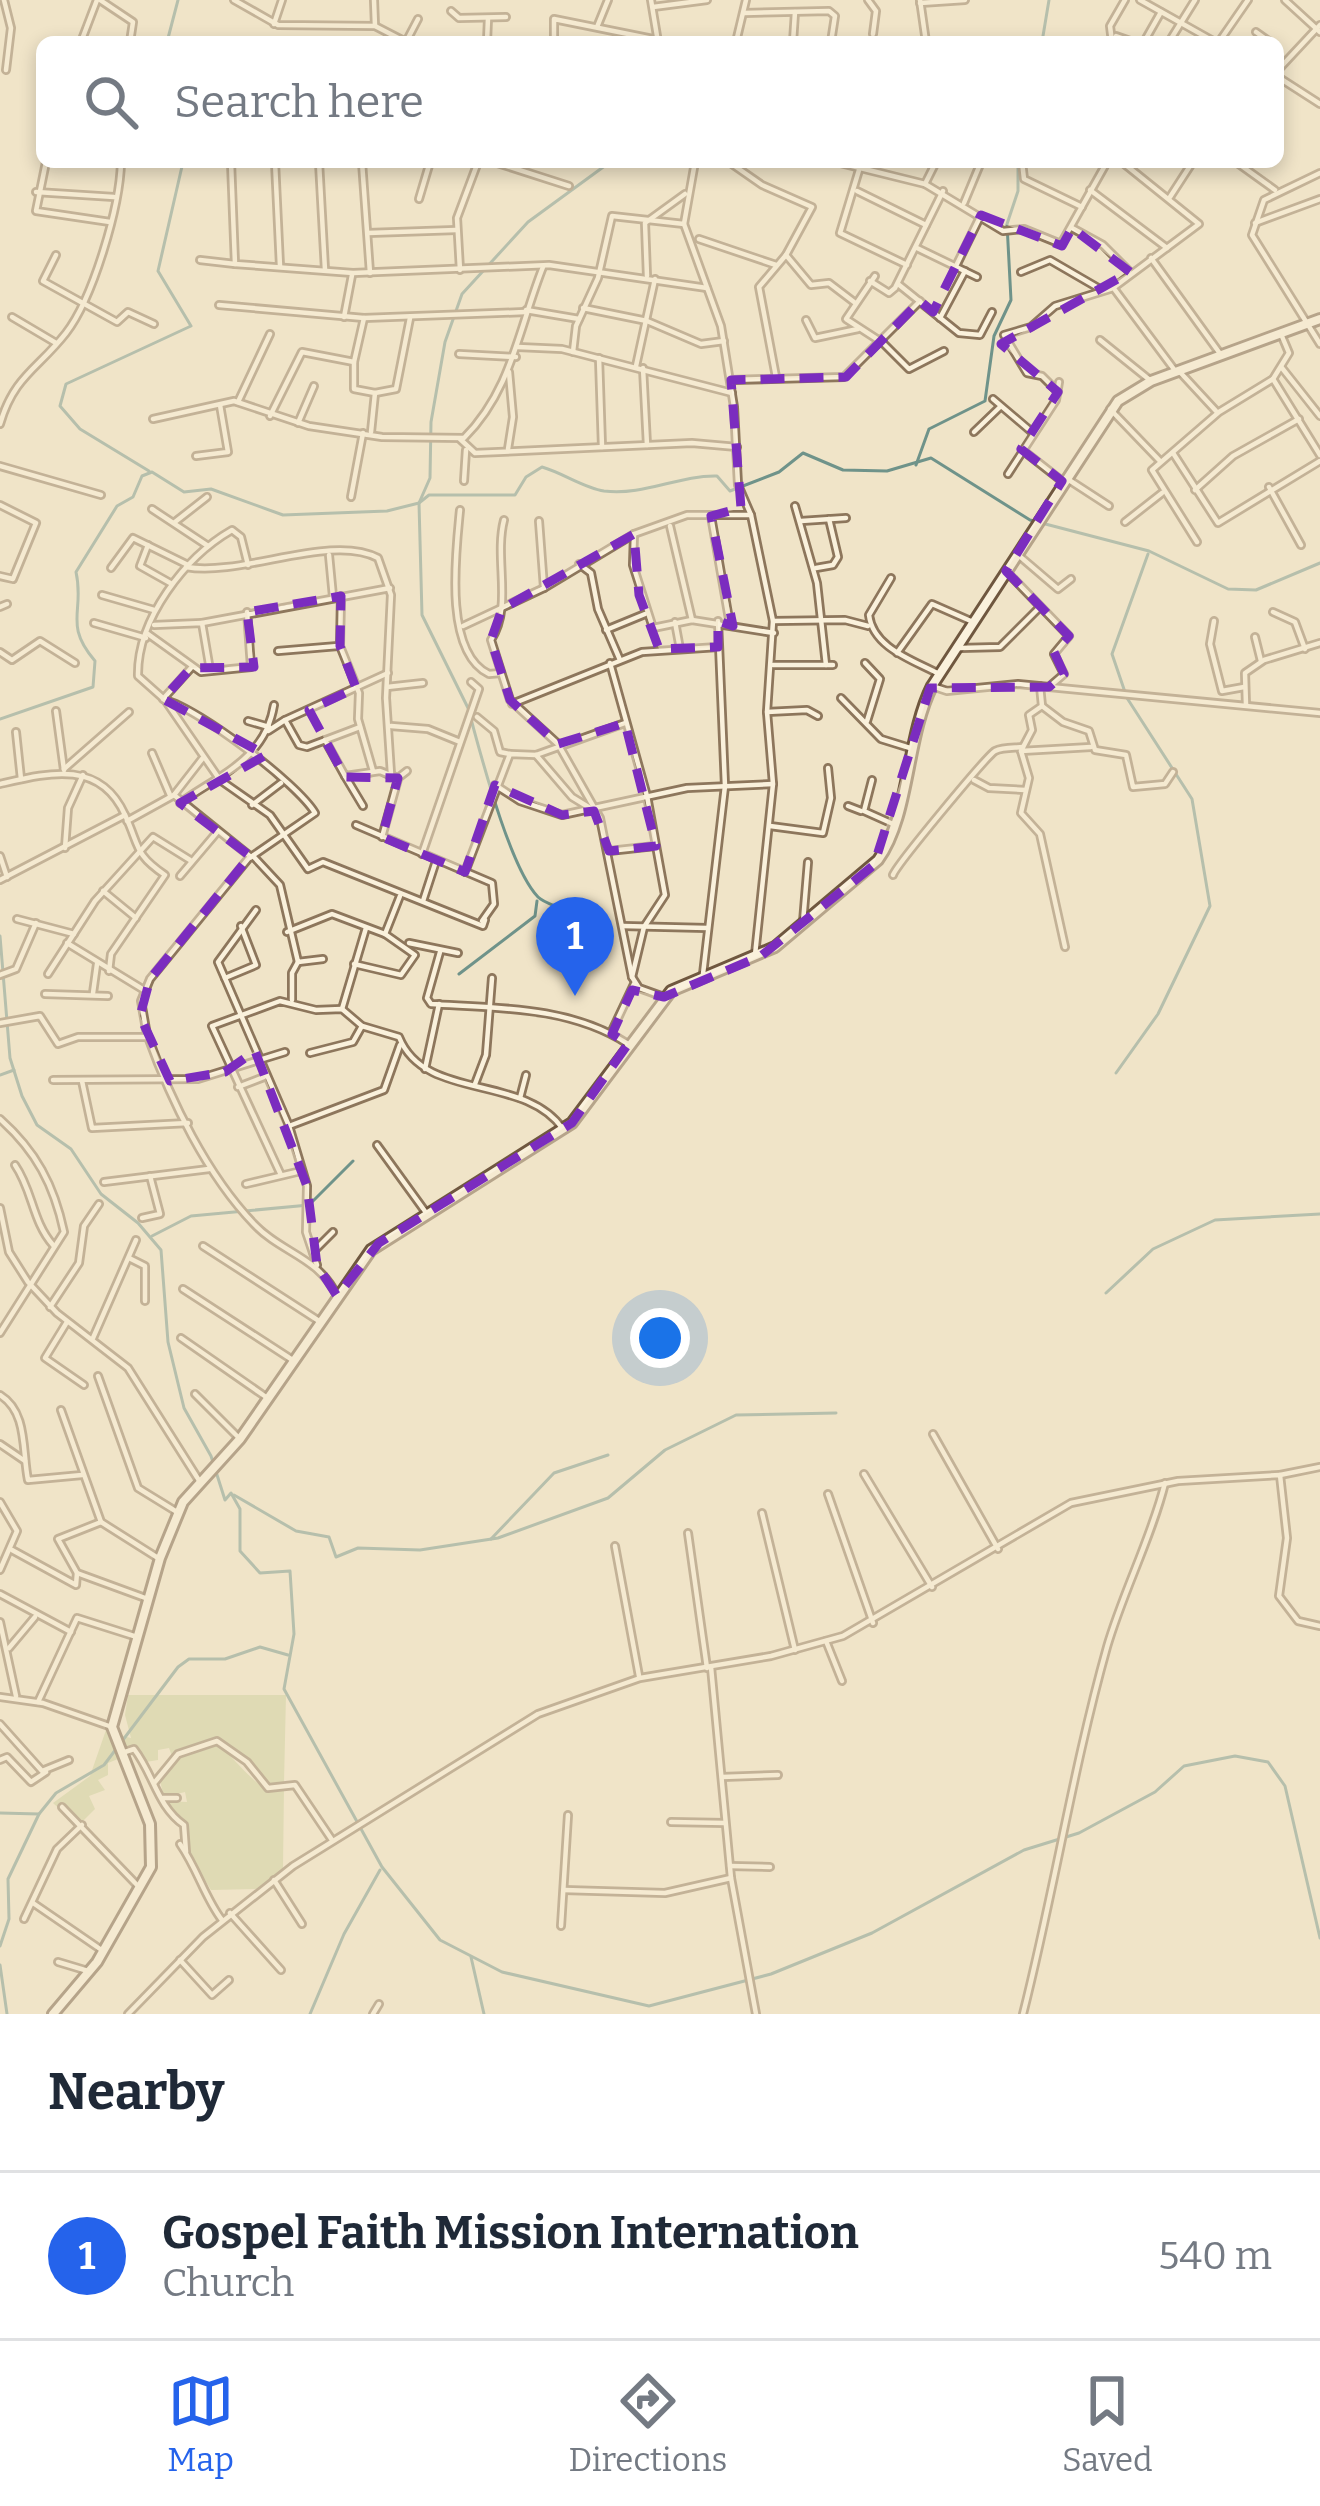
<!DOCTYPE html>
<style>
body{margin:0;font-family:Bitter,serif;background:#f2f2f3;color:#1f2937}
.you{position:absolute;left:660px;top:1338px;width:42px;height:42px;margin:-30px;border:9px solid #fff;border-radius:50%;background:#1a73e8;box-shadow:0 0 0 18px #1a73e833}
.badge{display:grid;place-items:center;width:78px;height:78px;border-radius:50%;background:#2563eb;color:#fff;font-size:39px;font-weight:700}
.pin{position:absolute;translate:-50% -99px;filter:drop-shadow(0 3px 6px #0008)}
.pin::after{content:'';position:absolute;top:63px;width:42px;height:36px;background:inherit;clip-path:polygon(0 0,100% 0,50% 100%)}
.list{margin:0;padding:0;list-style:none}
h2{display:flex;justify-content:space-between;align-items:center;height:156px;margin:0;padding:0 48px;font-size:51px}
h2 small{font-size:39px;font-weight:400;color:#747a83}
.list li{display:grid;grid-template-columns:78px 1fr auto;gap:36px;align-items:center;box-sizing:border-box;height:168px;padding:0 48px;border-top:3px solid #e0e1e3}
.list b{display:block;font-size:45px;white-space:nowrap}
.list p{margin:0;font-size:39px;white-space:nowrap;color:#747a83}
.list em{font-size:39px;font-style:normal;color:#747a83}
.icon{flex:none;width:66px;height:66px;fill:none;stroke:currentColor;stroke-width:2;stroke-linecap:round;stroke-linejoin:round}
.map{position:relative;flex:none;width:1320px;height:2014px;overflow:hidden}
.search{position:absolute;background:#fff;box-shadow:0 6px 18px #0003;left:36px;right:36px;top:36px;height:132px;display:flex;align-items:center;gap:30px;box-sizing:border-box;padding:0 42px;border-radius:18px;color:#747a83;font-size:45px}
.sheet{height:324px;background:#fff}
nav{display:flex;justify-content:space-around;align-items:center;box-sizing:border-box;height:168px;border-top:3px solid #e0e1e3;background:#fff;font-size:33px;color:#747a83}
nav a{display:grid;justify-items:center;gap:6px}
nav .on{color:#2563eb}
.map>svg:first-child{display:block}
</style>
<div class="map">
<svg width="1320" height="2014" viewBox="0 0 1320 2014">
<rect width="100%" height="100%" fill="#f0e4c8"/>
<!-- green -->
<g fill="#c9cf9b">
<polygon points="128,1695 286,1695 284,1783 266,1787 243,1759 216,1742 185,1747 173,1759 169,1748 158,1750 158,1760 146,1762 134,1745 124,1749 118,1735 131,1738 125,1715"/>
<polygon points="106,1730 118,1759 108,1763 108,1775 98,1780 105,1790 89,1796 95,1809 78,1826 53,1803 90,1776"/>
<path d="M219 1745C233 1757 256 1787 272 1792L284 1786 283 1869 257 1889 211 1890 192 1859 181 1819 166 1808 165 1801 187 1802 185 1792 164 1797 158 1773 188 1749Z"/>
</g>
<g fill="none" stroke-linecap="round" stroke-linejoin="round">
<!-- stream -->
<g stroke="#6f938a" stroke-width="3">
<polyline points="167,42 178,0"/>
<polyline points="1042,42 1049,0"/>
<polyline points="916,465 929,429 985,401 994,336 1011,300 1007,224 1018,191 1018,162"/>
<polyline points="149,471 80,429 60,406 66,384 191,326 158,271 183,162"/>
<polyline points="469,710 422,615 419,503 430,478 431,422 445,342 462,294 528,222 606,165"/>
<path d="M0 719 93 687 95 661C63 624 85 611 76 572L117 506 133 497 142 476 152 472 184 492 211 489 283 515 387 511 419 503 429 495H515L526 477 542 467C563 473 584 488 604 491 644 496 679 475 717 476L730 491 779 472 803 453 843 470 887 471 931 458 1030 520 1149 551 1228 589 1256 590 1320 563"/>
<path d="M471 719C482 759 510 868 538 897 544 903 557 906 564 910"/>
<polyline points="0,936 10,1058 22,1096 37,1125 71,1149 101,1194 138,1223 161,1250 168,1342 184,1408 211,1456 225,1500 231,1493 240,1509 240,1551 260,1573 290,1571 294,1634 284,1689 382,1867 440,1940 502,1972 649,2006 771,1974 872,1933 1024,1850 1079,1833 1155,1792 1184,1766 1235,1756 1268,1762 1285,1786 1320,1938"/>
<polyline points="459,974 535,916 537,901"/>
<polyline points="1116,1073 1158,1014 1210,906 1192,799 1127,698 1112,654 1148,554"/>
<polyline points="0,1075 14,1070"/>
<polyline points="152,1236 191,1216 309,1205 353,1161"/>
<polyline points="1106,1293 1153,1249 1215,1220 1320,1214"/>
<polyline points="234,1495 296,1531 329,1537 336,1557 358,1548 420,1550 498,1538 608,1498 665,1450 736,1415 836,1413"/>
<polyline points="491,1539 554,1473 608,1455"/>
<polyline points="0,1813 39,1814"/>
<polyline points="0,1946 9,1919 8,1879 39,1814 56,1793 104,1765 178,1667 189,1659 225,1659 260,1647 288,1655"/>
<polyline points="471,1957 484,2014"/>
<polyline points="0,1965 7,2014"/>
<polyline points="310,2014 344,1934 380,1870"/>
</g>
<!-- minor casing -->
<g stroke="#8d765c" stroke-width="10">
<g id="minor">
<polyline points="4,0 11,28 6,70"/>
<polyline points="100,0 133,22 130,42"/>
<polyline points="234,0 278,25 375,26 406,42 418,19"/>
<polyline points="374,0 375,26"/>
<polyline points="651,0 658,42"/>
<polyline points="868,0 876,11 873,34"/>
<polyline points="920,0 926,42"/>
<polyline points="1140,0 1215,42"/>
<polyline points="1285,0 1320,32"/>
<polyline points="920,3 965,0"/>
<polyline points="653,7 707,0"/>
<polyline points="451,11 459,18 506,17"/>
<polyline points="744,13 829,11 835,16 831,42"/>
<polyline points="274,24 282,0"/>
<polyline points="597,27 608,0"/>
<polyline points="1256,32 1270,42"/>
<polyline points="1116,36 1133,42"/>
<polyline points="81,42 97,0"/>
<polyline points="487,42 488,18"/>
<polyline points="554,42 554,19 658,40"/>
<polyline points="736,42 746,0"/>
<polyline points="793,42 795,12"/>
<polyline points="1112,42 1110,26 1125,0"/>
<polyline points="1144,42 1161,12"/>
<polyline points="1169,42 1195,0"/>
<polyline points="1219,42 1248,0"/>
<polyline points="1278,70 1320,25"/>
<polyline points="1278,77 1320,104"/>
<polyline points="46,162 36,211 110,222"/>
<polyline points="231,162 235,264 353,273 549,265 707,288"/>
<polyline points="275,162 280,266"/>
<polyline points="319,162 325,270"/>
<polyline points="362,162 370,273"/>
<polyline points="494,162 569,186"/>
<polyline points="695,162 684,224 721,326 734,407 738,485 751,515 773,621 767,712 773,784 755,955"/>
<polyline points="729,162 762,185 812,207 786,255 759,287 776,377"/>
<polyline points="836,162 925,184 1003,231 1024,229 1061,244 1107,162"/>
<polyline points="1022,162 1024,179 1082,207"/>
<polyline points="1236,162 1275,190"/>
<polyline points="859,170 840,233 907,265"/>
<polyline points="1320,173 1264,200 1252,235 1320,344"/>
<polyline points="925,184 936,162"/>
<polyline points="1090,190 1167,248"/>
<polyline points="857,191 926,225"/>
<polyline points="36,192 114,197"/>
<polyline points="1170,197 1192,163"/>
<polyline points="419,199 430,162"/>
<polyline points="964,203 981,162"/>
<polyline points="1255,223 1320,199"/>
<polyline points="1072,228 1103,245 1129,271"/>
<polyline points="368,233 456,230"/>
<polyline points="699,239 776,265"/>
<polyline points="917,248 977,277"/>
<polyline points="56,255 43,281 117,322 128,312 154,324"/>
<polyline points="786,255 811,285 829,283 854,302"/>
<polyline points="1151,258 1221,355"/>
<polyline points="200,260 235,264"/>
<polyline points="956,266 980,217"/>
<polyline points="460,270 457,218 478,162"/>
<polyline points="1021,272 1050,260 1100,289"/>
<polyline points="647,276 645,223 685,194"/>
<polyline points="875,276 846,319 883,343 909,369 944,351"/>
<polyline points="870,281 889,293 895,288 943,191"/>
<polyline points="898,284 959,333 980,335 992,312"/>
<polyline points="1115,290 1176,372"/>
<polyline points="219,305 364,318 525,312"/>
<polyline points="583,308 647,321 701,344 724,341"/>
<polyline points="526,310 579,319"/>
<polyline points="12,317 56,343"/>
<polyline points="344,317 352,275"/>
<polyline points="940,318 965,271"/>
<polyline points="806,320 815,338 858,329"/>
<polyline points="1100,340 1151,381"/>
<polyline points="518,347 562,349 732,393"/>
<polyline points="573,352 576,326 598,278 612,216 684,224"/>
<polyline points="459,354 516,357"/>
<polyline points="599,358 602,447"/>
<polyline points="354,362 364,318"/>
<polyline points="636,366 655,279"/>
<polyline points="643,368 647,445"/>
<polyline points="1282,368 1320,416"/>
<polyline points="1179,371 1216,411"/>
<polyline points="1273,379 1320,455"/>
<polyline points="731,380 844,377 920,301"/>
<polyline points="1058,392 1042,376 1027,373 1004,335 1031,327 1055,306 1113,288 1199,224 1122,162"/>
<polyline points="375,393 396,389 410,318"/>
<polyline points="993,399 1033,433"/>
<polyline points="238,402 270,334"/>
<polyline points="1110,409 1160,461"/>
<polyline points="270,416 302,352 354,362 354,389 375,393 371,432"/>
<path d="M153 419 234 401 309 426 382 437 464 438C512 390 519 327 543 267"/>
<polyline points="298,423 314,386"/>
<path d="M0 424C14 376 38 369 66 333 93 298 120 207 121 162"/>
<polyline points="974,432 1000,407"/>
<polyline points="460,439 475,453 692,443 737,447"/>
<polyline points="508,449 513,417 509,372"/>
<polyline points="1025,452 1062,481"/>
<polyline points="1173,453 1218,523 1320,461"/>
<polyline points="196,456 228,452 220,405"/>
<polyline points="0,466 101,495"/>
<polyline points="1008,474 1056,400 1059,382"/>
<polyline points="1069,480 1109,506"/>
<polyline points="464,481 466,450"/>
<polyline points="1269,487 1301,545"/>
<polyline points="1195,490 1233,456 1299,419"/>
<polyline points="351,497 363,433"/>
<polyline points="0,505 36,523 13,579 0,576"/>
<polyline points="795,506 817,583 826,665"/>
<polyline points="152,509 208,546"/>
<path d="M460 510C456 552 443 652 489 674L501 673"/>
<polyline points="711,516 730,625"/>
<path d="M504 520C494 559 513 606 491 640L510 700 558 744 600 818 632 977 639 988 664 997"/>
<polyline points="539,521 544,588"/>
<polyline points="801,521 846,518"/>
<polyline points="175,522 207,497"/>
<polyline points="1125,522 1162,493"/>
<polyline points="670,526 692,620"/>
<polyline points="634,534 633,565 653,628 692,620 774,633"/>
<polyline points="1197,542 1152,470 1219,412 1273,379 1289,353 1281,334"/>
<polyline points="148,545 140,566 172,584"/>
<polyline points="1017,554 1058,589 1071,579"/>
<polyline points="329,555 333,597"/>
<polyline points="579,564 591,573 598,609 620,660"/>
<path d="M248 565 241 537 232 530C185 557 137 619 138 676L165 700 220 780 270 815 308 869 323 862 483 926 485 920"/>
<path d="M186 567C242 577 331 533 378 558L391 595 386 698 391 774"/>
<polyline points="111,568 133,538 188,565"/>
<polyline points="816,568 833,565 838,557 829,519"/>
<polyline points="1008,573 1069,636 1054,654 1064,674 1049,687"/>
<path d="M891 578 869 615C873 648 913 660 939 674"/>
<polyline points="102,595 154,610"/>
<polyline points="341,596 340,646 359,693 358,719 373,771"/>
<polyline points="0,607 7,604"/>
<polyline points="1273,612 1295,622 1305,649"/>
<polyline points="773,621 845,620 868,626"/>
<polyline points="1214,621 1210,644 1222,691 1244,687"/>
<polyline points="675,622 680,649"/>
<polyline points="94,623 146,638"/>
<polyline points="202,623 390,588"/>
<polyline points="154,625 202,623 210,670"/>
<polyline points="463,626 544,588 634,534 687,515 751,515"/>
<polyline points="606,630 645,614"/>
<polyline points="148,634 201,672 251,667 247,612"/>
<polyline points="1255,637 1261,661"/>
<polyline points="960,648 1000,647 1039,608"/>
<polyline points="278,651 338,646"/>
<polyline points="0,652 12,660 40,641 75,663"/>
<polyline points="897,653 932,604 973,622"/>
<polyline points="610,663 647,796 665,895 644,927 632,977"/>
<polyline points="865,663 880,679 867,721"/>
<polyline points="773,665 833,665"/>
<polyline points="932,686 947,691 1018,684 1320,713"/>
<polyline points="1040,686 1042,706 1029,715 1032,730 1021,751 1029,778 1021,813 1040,834 1065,947"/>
<polyline points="387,687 423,683"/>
<polyline points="841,698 881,739 910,748"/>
<polyline points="163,699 191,668"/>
<polyline points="512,704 642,652 718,647"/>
<polyline points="1246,705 1245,673 1264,660 1320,643"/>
<polyline points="1042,706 1063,722 1089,731 1095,750 1126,755 1133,787 1165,784 1173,772"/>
<polyline points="56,711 64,770"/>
<polyline points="767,712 807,710 818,716"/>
<polyline points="477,717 494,731 500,752 510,754"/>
<polyline points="285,720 388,673"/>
<polyline points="248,721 269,727"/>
<polyline points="391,726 428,729 460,742"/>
<polyline points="268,731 285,720 299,745 307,747 360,727"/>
<polyline points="16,732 21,779"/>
<polyline points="325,740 345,776 380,771 398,778 407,771"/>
<polyline points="1021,751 1091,747"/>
<polyline points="152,753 170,795"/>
<polyline points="536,755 572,797 590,808"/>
<polyline points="64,769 129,712"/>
<polyline points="345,776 363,806"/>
<polyline points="872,780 864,811 893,824"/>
<polyline points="974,780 989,788 1025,790"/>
<path d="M0 784C48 773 100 759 125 815 140 847 134 854 165 875L111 954 109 971"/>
<polyline points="495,785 520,801 562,815 687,788 773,784"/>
<polyline points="174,795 251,857"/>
<path d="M180 803C220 774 265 760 274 705"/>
<polyline points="252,805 281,783"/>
<polyline points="848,806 861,811"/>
<polyline points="127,821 174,795 202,759"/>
<polyline points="356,825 492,883 494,904 482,921"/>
<polyline points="770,826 823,833 831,798 828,768"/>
<polyline points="382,837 398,779"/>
<polyline points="65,848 68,808 83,775"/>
<polyline points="609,851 655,846"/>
<polyline points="422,854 479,689 471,682"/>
<polyline points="0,856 7,877"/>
<polyline points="253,856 280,885 298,962 323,959"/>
<polyline points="465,872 510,754 536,755 625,723"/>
<path d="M893 875C897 864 986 757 995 751 1003 747 1015 748 1023 747"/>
<polyline points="180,876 218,831"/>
<polyline points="0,880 125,815"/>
<polyline points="103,891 136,918"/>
<polyline points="423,901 436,861"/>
<polyline points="256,910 218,962 289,1126 307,1186 306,1232 317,1265"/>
<polyline points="17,919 74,934"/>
<polyline points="803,922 808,862"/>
<polyline points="623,926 707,928"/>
<polyline points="287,932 332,914 385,934 400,896"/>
<polyline points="67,943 144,990"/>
<polyline points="409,943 458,953"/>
<path d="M440 952 427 998 431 1004C496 1008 570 1006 628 1044"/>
<polyline points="354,964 401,975 415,955 385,934"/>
<polyline points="48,974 95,901 153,837 190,860"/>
<polyline points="703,974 725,786 718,621"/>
<polyline points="0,975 16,969 36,923"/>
<polyline points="225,978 256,965 241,926"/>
<polyline points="93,993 97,964"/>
<polyline points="45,994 108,996"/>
<polyline points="292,1000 292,973 298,962"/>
<polyline points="342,1009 366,928"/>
<path d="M0 1023 40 1016 58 1044 78 1037H148C171 1101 207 1175 254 1224 281 1253 319 1257 337 1296"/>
<polyline points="611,1033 634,984"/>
<path d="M147 1035 141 1001 150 979 248 859 315 813C297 783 199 709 165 700"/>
<polyline points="310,1053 353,1042 362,1026"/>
<polyline points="425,1069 439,1004"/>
<polyline points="53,1080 198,1079 285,1052"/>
<polyline points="82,1081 92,1128 188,1123"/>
<polyline points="475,1084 486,1055 492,978"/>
<polyline points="238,1087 264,1077"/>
<polyline points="520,1098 526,1075"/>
<path d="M0 1119C36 1151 54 1185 64 1232L0 1333"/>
<polyline points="289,1126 384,1090 400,1045"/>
<polyline points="377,1145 427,1214"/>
<path d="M15 1165C33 1191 32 1221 53 1245"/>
<path d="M281 1175 212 1026 280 1001 316 1010 342 1009 362 1026 399 1037C425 1102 524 1073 563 1129"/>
<polyline points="104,1182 209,1169"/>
<polyline points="246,1184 301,1171"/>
<polyline points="0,1208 9,1252 28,1282 57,1313 128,1368 200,1482"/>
<polyline points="142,1218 160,1214 150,1176"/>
<polyline points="203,1246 319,1321"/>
<polyline points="313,1252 333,1232"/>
<polyline points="129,1258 145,1266 145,1301"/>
<polyline points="183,1289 291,1359"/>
<polyline points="50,1307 79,1263 84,1226 99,1204"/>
<polyline points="67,1322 45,1358 84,1385"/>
<polyline points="93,1338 136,1240"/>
<polyline points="181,1338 266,1397"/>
<polyline points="98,1376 138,1488 177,1512"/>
<polyline points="195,1394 240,1439"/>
<path d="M0 1395C28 1412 22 1451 28 1480L82 1475"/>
<polyline points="61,1410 101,1522 158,1558"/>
<polyline points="933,1434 998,1549"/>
<polyline points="0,1444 25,1461"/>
<polyline points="864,1474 932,1587"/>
<polyline points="1280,1475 1320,1467"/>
<polyline points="828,1494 873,1623"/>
<polyline points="0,1502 17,1531 0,1570"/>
<polyline points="762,1513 795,1650"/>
<polyline points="101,1522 58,1539 77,1573 148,1599"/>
<polyline points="688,1533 707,1668"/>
<polyline points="615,1546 639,1676"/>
<polyline points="12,1550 76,1585 77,1573"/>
<polyline points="0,1594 71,1632"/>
<polyline points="0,1622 16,1696"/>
<polyline points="826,1641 842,1681"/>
<polyline points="9,1648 35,1617"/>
<polyline points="711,1667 731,1878 756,2014"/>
<polyline points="0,1697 43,1703 109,1726"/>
<polyline points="38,1702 77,1618 137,1637"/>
<polyline points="0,1724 42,1771 69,1760"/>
<path d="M125 1752 134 1749C154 1775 157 1806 184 1825L186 1852"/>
<polyline points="0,1760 7,1757 31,1782 46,1772"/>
<polyline points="722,1777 778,1775"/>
<polyline points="155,1782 178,1754 217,1741 247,1762 268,1788 295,1785 332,1840"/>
<polyline points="163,1798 177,1798"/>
<polyline points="62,1807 137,1885"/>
<polyline points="671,1822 725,1823"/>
<path d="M180 1844C198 1870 205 1898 222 1920"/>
<polyline points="730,1866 770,1867"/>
<polyline points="274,1880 302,1924"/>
<polyline points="564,1890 665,1893 731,1878"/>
<polyline points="33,1903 103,1951"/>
<polyline points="230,1913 281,1970"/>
<polyline points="24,1919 57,1849 82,1825"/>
<polyline points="561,1926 568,1815"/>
<polyline points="180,1960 212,1995 229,1980"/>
<polyline points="58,1962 88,1971"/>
<polyline points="128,2014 203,1937 293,1866 538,1714 640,1678 771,1656 843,1636 1071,1503 1178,1481 1280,1475 1287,1538 1279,1596 1298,1621 1320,1626"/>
<polyline points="373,2014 379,2004"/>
<path d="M1023 2014C1054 1892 1073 1768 1107 1647 1123 1592 1152 1536 1165 1483"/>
</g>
</g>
<!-- secondary casing -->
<g stroke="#6f573f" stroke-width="14">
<path id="secondary" d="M53 2014 97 1962 151 1867 150 1824 112 1727 160 1558 183 1502 240 1439 371 1250 572 1123 671 991 775 947 878 860C910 816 906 738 932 686L1118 401 1151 381 1320 319"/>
</g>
<!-- minor -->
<use href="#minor" stroke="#faf1dc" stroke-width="4.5"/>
<!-- secondary -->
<use href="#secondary" stroke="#faf1dc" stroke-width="8"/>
</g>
<!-- marked area -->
<path d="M0 0H1320V2014H0ZM981 215 1062 246 1072 228 1130 272 1001 344 1058 392 1021 449 1062 481 1006 571 1069 636 1054 652 1064 674 1049 687 930 688 874 865 761 956 664 997 632 990 612 1034 628 1044 572 1123 379 1243 337 1296 317 1265 307 1186 255 1051 225 1072 170 1081 140 1016 150 979 250 856 180 803 266 755 163 699 191 668 254 667 247 612 341 596 340 646 356 688 309 710 345 777 398 778 382 837 465 872 495 785 562 815 594 811 609 851 656 846 625 723 558 744 510 700 491 640 502 609 634 534 639 595 659 649 718 647V621L733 626 711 516 741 508 731 380 846 377 920 301 933 312Z" fill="#f0e4c8" fill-opacity=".55" fill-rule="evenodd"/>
<path fill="none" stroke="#7b2cbf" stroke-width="9" stroke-dasharray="24 15" stroke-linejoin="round" d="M981 215 1062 246 1072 228 1130 272 1001 344 1058 392 1021 449 1062 481 1006 571 1069 636 1054 652 1064 674 1049 687 930 688 874 865 761 956 664 997 632 990 612 1034 628 1044 572 1123 379 1243 337 1296 317 1265 307 1186 255 1051 225 1072 170 1081 140 1016 150 979 250 856 180 803 266 755 163 699 191 668 254 667 247 612 341 596 340 646 356 688 309 710 345 777 398 778 382 837 465 872 495 785 562 815 594 811 609 851 656 846 625 723 558 744 510 700 491 640 502 609 634 534 639 595 659 649 718 647V621L733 626 711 516 741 508 731 380 846 377 920 301 933 312Z"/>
</svg>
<div class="you"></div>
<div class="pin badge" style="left:575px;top:996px">1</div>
<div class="search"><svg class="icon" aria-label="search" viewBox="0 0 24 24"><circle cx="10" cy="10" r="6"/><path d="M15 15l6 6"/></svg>Search here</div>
</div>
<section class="sheet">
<h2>Nearby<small></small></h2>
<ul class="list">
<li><span class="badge">1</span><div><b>Gospel Faith Mission Internation</b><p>Church</p></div><em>540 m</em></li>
</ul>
</section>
<nav>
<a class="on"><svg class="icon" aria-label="map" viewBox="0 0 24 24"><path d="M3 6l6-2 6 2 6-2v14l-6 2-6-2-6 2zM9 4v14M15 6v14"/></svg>Map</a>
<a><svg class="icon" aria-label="directions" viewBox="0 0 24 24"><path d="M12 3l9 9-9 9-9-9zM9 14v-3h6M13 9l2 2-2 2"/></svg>Directions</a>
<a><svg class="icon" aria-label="saved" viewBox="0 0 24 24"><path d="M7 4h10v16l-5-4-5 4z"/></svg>Saved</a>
</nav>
